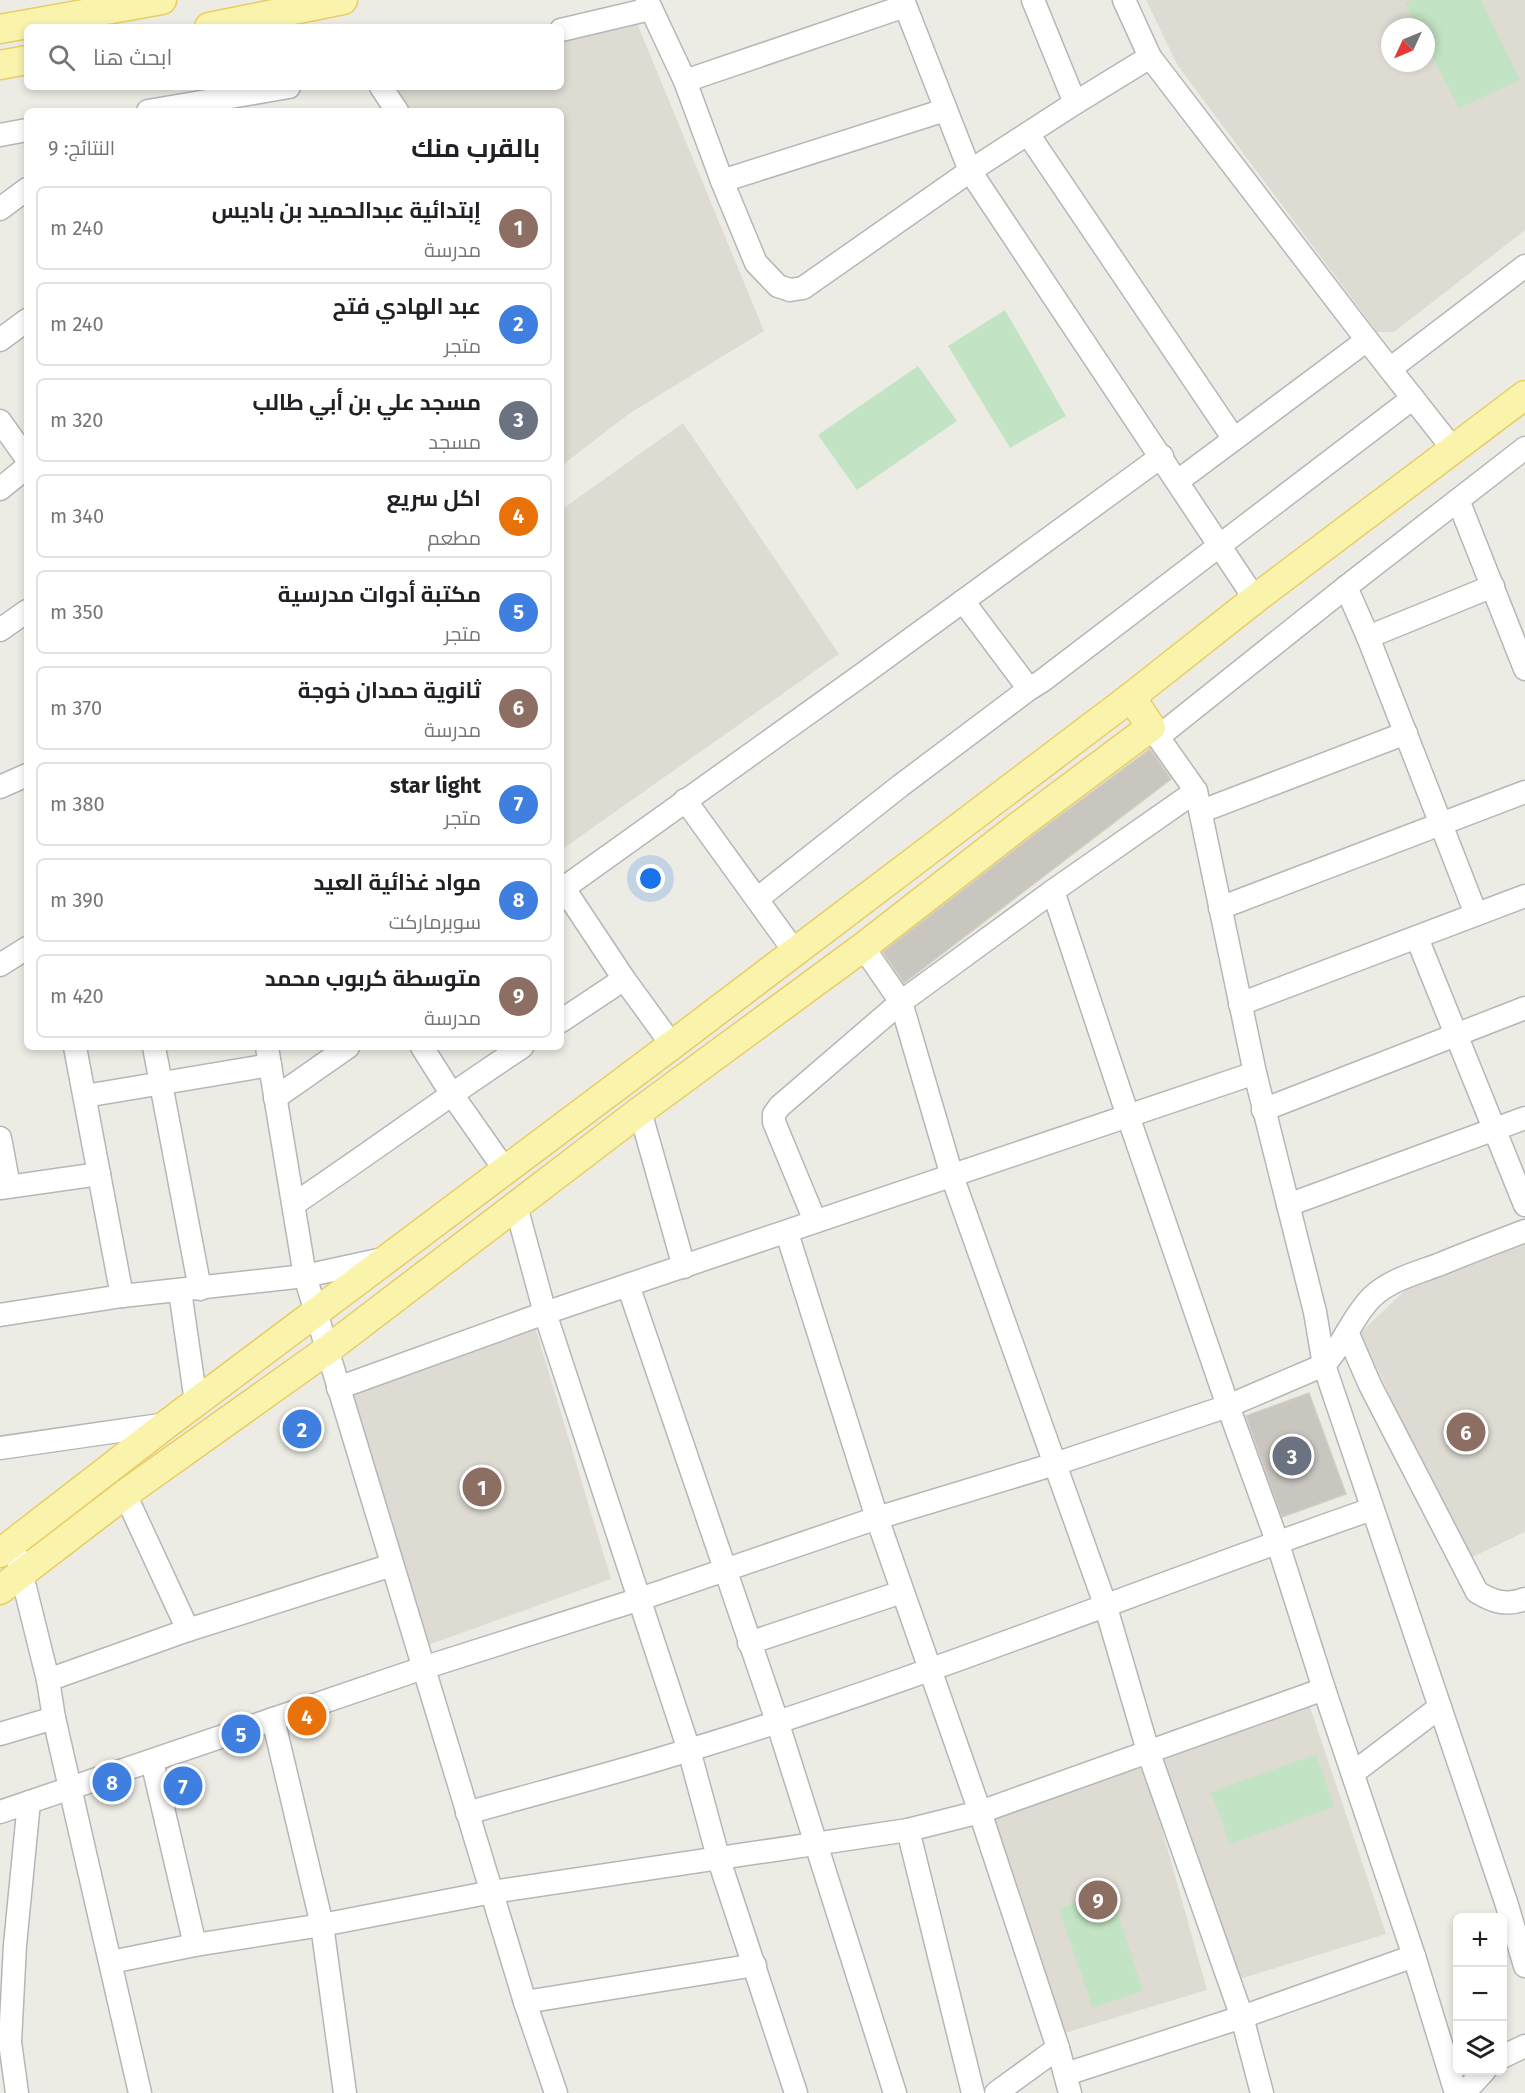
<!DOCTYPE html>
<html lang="ar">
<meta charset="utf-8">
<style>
body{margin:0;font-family:"Fira Sans",Cairo,sans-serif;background:#f2f2f2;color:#202124;direction:rtl}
.controls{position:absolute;right:18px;bottom:18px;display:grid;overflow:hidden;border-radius:9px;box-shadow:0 3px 9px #0003}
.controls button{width:54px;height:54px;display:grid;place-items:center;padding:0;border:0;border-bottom:2px solid #e0e0e0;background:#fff;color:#202124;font:30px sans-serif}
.compass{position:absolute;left:1381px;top:18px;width:54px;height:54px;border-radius:50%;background:#fff;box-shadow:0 3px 9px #0003;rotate:226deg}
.you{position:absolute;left:651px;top:879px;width:21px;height:21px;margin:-15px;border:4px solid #fff;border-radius:50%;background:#1a73e8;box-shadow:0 0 0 9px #1a73e833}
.badge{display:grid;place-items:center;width:39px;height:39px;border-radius:50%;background:#df5138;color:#fff;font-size:20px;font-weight:700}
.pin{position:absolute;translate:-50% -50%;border:3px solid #fff;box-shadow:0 2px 6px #0006}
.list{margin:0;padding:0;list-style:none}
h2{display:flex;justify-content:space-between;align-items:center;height:78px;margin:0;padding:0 24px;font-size:26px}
h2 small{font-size:20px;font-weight:400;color:#757577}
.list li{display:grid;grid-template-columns:39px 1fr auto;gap:18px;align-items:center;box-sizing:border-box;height:84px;margin:0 12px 12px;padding:0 12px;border:2px solid #e0e0e0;border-radius:9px}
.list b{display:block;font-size:22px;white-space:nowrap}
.list p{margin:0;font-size:20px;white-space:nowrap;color:#757577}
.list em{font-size:20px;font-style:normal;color:#757577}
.icon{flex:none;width:33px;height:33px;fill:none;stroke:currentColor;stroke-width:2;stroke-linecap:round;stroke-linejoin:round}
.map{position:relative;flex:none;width:1525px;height:2093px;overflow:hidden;direction:ltr}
.search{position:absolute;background:#fff;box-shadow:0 3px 9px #0003;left:24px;top:24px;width:540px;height:66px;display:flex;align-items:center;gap:15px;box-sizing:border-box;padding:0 21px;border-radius:9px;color:#757577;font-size:22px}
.panel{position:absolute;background:#fff;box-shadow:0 3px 9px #0003;left:24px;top:108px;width:540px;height:942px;border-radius:9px;direction:rtl}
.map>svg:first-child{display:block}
</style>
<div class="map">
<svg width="1525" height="2093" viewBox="0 0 1525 2093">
<rect width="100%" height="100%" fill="#edece4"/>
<!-- education -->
<g fill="#dddbd2" fill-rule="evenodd">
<path d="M1146 0H1525V230L1394 332H1377L1178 66ZM1390 27H1426V63H1390Z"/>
<polygon points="632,11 764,331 630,413 561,466 561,111 412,111 392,87 561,87 561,29"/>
<polygon points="683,423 839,654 561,850 561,510"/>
<polygon points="1525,1239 1525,1532 1468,1559 1360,1333 1411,1285"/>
<polygon points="536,1330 611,1579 428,1645 352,1394"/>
<polygon points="1308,1701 1386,1934 1233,1981 1149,1747"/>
<polygon points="1140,1751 1207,1990 1058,2035 986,1809"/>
</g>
<!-- green -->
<g fill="#c2e4c4">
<polygon points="1411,0 1481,0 1520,80 1459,108 1426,44 1426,27 1417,27 1405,3"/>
<polygon points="1005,310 1066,416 1010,448 948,346"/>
<polygon points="918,366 957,421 857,490 818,435"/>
<polygon points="1316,1754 1334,1807 1230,1844 1211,1792"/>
<polygon points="1110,1890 1143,1991 1093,2008 1059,1909"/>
</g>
<!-- building -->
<g fill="#c9c6c0" stroke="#d2cec2" stroke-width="1.5">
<polygon points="1150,749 1171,779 904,983 883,952 1026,841"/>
<polygon points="1309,1393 1346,1494 1282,1517 1246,1416"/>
</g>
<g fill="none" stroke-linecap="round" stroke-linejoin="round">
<!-- minor casing -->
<g stroke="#b4b6ba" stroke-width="25">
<g id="minor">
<polyline points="647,0 685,81 722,181 756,263 778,286 790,290 803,288 970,171 1255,599"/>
<polyline points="903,0 970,171 1075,103 1150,57"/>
<polyline points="1033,0 1075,103"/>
<polyline points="1124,0 1150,57 1367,340 1453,449"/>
<polyline points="561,30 650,9"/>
<polyline points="685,81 905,6"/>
<polyline points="381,87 397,111"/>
<polyline points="148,111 289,87"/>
<polyline points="1028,134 1234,439"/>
<polyline points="0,135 27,130"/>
<polyline points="722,181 945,110"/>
<polyline points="0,209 27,189"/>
<polyline points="0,340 27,320"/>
<polyline points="1390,369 1525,266"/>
<polyline points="0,421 27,459"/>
<polyline points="1178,481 1367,340"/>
<polyline points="0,489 27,467"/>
<polyline points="1458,500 1525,669"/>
<polyline points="1346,587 1368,637 1476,914"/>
<polyline points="963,601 1029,689 1042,681 1413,398"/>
<polyline points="0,630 27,611"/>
<polyline points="1368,637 1493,586"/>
<polyline points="1151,727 1196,791 1255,1073 1315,1312 1324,1365 1506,1902 1525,1966"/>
<polyline points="1158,737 1346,587 1525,448"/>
<polyline points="0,787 27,775"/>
<polyline points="685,800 795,952"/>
<polyline points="1202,811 1406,733"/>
<polyline points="561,884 624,979 672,1045"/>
<polyline points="561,890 863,674 1162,456"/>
<polyline points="1053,891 1128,1116 1228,1406 1277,1541 1324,1689 1414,1956 1456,2093"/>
<polyline points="757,899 900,786 1029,689"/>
<polyline points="1220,908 1525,792"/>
<polyline points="1417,938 1525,1205"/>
<polyline points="863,947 901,1002 952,1176 1105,1604 1148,1751 1242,2017 1262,2093"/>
<polyline points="0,965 27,948"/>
<polyline points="1240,1004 1525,896"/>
<polyline points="561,1021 624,979"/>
<polyline points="75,1047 122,1296"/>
<polyline points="154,1047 200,1289"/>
<polyline points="267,1047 305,1276 525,2002 556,2093"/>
<polyline points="422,1047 451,1093 505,1170"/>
<polyline points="85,1096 270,1065"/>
<polyline points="275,1098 348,1047"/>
<polyline points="1263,1110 1525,1008"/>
<polyline points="640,1111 684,1267"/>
<polyline points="0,1138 9,1186"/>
<polyline points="0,1188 99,1174"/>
<path d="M294 1204C370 1153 444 1098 522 1047"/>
<polyline points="1288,1205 1525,1118"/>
<polyline points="516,1206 545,1313 689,1750 718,1857 796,2093"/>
<polyline points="815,1221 774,1122 774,1114 780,1106 901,1002 1053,891 1196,791"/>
<polyline points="787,1233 877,1518 980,1812 1058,2048 1070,2093"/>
<polyline points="628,1285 777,1721 895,2093"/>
<polyline points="180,1291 196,1402"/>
<polyline points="0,1315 122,1296 305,1276 383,1259"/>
<path d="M1347 1332 1370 1385 1477 1592C1493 1602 1507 1606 1525 1599"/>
<polyline points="338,1388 545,1313 1255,1073"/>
<polyline points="0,1448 167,1424"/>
<polyline points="125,1494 188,1630"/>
<polyline points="18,1559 48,1680 54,1718 140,2093"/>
<polyline points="749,1643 902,1592"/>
<polyline points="48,1680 188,1630 392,1565"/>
<polyline points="273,1719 322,1925 345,2093"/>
<polyline points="0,1734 54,1718"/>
<polyline points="152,1761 195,1945"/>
<polyline points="1353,1773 1440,1707"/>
<path d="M0 1812 423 1668 640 1599 877 1518 1055 1464 1228 1406 1324 1365C1344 1344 1352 1317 1372 1297 1390 1280 1416 1273 1438 1265 1467 1253 1496 1242 1525 1231"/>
<path d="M467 1813C541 1792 616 1773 689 1750 920 1680 1144 1588 1372 1509"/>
<polyline points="908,1830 973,2093"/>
<polyline points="111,1962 195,1945 322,1925 492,1892 908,1830 980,1812 1324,1689"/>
<polyline points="525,2002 755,1965"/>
<polyline points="1502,2057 1525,2046"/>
<polyline points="1066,2074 1242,2017 1414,1956"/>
<polyline points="17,2093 10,2042 15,1945 29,1802"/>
<polyline points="996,2093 1058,2048"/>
<polyline points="1464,2093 1485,2070"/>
</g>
</g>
<!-- major casing -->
<g stroke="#e9cd61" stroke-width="31">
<g id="major">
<polyline points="209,27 343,0"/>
<polyline points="0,29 162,0"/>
<polyline points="0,65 27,60"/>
<polyline points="0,1553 167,1424 672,1045 1131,697 1255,599 1525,395"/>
<polyline points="0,1590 125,1494 327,1350 640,1111 863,947 1016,828 1151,727 1131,697"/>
</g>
</g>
<!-- minor -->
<use href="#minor" stroke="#fff" stroke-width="22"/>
<!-- major -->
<use href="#major" stroke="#faf3ac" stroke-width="28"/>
</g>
</svg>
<div class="controls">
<button>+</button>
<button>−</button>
<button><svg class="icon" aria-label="layers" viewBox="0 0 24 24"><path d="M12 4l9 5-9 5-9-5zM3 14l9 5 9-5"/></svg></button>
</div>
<svg class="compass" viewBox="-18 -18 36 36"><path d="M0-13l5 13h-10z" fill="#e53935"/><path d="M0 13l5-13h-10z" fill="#757577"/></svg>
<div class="you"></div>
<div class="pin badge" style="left:482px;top:1487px;background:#8d6e63">1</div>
<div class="pin badge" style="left:302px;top:1429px;background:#3f7fe0">2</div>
<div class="pin badge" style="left:1292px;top:1456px;background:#6b7280">3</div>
<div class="pin badge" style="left:307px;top:1716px;background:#e8710a">4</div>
<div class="pin badge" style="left:241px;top:1734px;background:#3f7fe0">5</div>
<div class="pin badge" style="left:1466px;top:1432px;background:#8d6e63">6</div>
<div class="pin badge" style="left:183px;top:1786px;background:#3f7fe0">7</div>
<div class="pin badge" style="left:112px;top:1782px;background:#3f7fe0">8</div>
<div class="pin badge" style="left:1098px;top:1900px;background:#8d6e63">9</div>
<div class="search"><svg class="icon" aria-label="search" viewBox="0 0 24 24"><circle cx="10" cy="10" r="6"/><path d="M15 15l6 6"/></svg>ابحث هنا</div>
<section class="panel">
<h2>بالقرب منك<small>النتائج: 9</small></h2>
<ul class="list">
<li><span class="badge" style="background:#8d6e63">1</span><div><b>إبتدائية عبدالحميد بن باديس</b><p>مدرسة</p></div><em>240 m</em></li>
<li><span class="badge" style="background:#3f7fe0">2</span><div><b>عبد الهادي فتح</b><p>متجر</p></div><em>240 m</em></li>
<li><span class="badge" style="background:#6b7280">3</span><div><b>مسجد علي بن أبي طالب</b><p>مسجد</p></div><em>320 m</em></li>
<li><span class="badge" style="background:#e8710a">4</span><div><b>اكل سريع</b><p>مطعم</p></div><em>340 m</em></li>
<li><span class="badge" style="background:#3f7fe0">5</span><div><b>مكتبة أدوات مدرسية</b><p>متجر</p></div><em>350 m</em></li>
<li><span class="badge" style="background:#8d6e63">6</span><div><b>ثانوية حمدان خوجة</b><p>مدرسة</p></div><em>370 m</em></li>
<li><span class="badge" style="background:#3f7fe0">7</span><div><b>star light</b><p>متجر</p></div><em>380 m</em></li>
<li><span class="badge" style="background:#3f7fe0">8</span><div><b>مواد غذائية العيد</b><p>سوبرماركت</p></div><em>390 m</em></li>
<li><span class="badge" style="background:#8d6e63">9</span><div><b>متوسطة كربوب محمد</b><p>مدرسة</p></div><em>420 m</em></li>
</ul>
</section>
</div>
